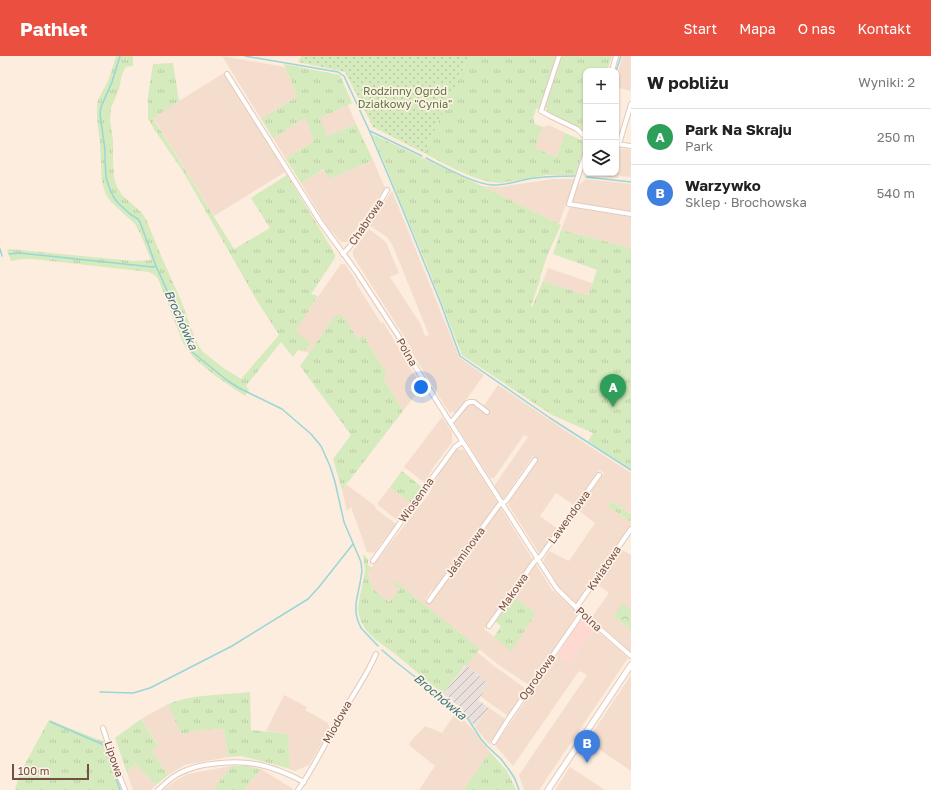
<!DOCTYPE html>
<html lang="pl">
<meta charset="utf-8">
<style>
body{margin:0;font-family:"Golos Text",sans-serif;background:#f6f6f6;color:#222}
.controls{position:absolute;right:12px;top:12px;display:grid;overflow:hidden;border-radius:8px;box-shadow:0 1px 3px #0004}
.controls button{width:36px;height:36px;display:grid;place-items:center;padding:0;border:0;border-bottom:1px solid #e0e0e0;background:#fff;color:#222;font:20px sans-serif}
.scale{position:absolute;left:12px;bottom:10px;width:77px;box-sizing:border-box;padding-left:4px;border:2px solid #735046;border-top:0;font-size:11px;line-height:14px;white-space:nowrap;color:#735046;-webkit-text-stroke:3px #fff1e5;paint-order:stroke}
.you{position:absolute;left:421px;top:331px;width:14px;height:14px;margin:-10px;border:3px solid #fff;border-radius:50%;background:#1a73e8;box-shadow:0 0 0 6px #1a73e833}
.badge{display:grid;place-items:center;width:26px;height:26px;border-radius:50%;background:#eb4f3f;color:#fff;font-size:13px;font-weight:700}
.pin{position:absolute;translate:-50% -33px;filter:drop-shadow(0 1px 2px #0008)}
.pin::after{content:'';position:absolute;top:21px;width:14px;height:12px;background:inherit;clip-path:polygon(0 0,100% 0,50% 100%)}
.list{margin:0;padding:0;list-style:none}
h2{display:flex;justify-content:space-between;align-items:center;height:52px;margin:0;padding:0 16px;font-size:17px}
h2 small{font-size:13px;font-weight:400;color:#767676}
.list li{display:grid;grid-template-columns:26px 1fr auto;gap:12px;align-items:center;box-sizing:border-box;height:56px;padding:0 16px;border-top:1px solid #e0e0e0}
.list b{display:block;font-size:15px;white-space:nowrap}
.list p{margin:0;font-size:13px;white-space:nowrap;color:#767676}
.list em{font-size:13px;font-style:normal;color:#767676}
.icon{flex:none;width:22px;height:22px;fill:none;stroke:currentColor;stroke-width:2;stroke-linecap:round;stroke-linejoin:round}
.map{position:relative;flex:none;width:631px;height:734px;overflow:hidden}
header{display:flex;align-items:center;gap:24px;box-sizing:border-box;height:56px;padding:0 20px;background:#eb4f3f;color:#fff}
header strong{font-size:19px}
nav{display:flex;gap:22px;margin-inline-start:auto;font-size:14px}
main{display:flex}
aside{flex:1;background:#fff}
.map>svg:first-child{display:block}
</style>
<header>
<strong>Pathlet</strong>
<nav><a>Start</a><a>Mapa</a><a>O nas</a><a>Kontakt</a></nav>
</header>
<main>
<div class="map">
<svg width="631" height="734" viewBox="0 0 631 734">
<defs>
<pattern id="industrial-furrows" width="10" height="10" patternUnits="userSpaceOnUse"><rect width="10" height="10" fill="#eae0db"/><path d="M-1 1l2-2M0 10L10 0M9 11l2-2" fill="none" stroke="#c2b8b3"/></pattern>
<pattern id="grass-tufts" width="24" height="20" patternUnits="userSpaceOnUse"><rect width="24" height="20" fill="#d5eabd"/><path d="M3 7l-1-3M5 7V3M7 7l1-3M15 17l-1-3M17 17v-4M19 17l1-3" fill="none" stroke="#bacaa4"/></pattern>
<pattern id="forest-crowns" width="20" height="18" patternUnits="userSpaceOnUse"><rect width="20" height="18" fill="#d5eabd"/><path d="M2 6a3 3 0 1 1 6 0M12 15a3 3 0 1 1 6 0" fill="none" stroke="#bacaa4"/></pattern>
<pattern id="garden-dots" width="8" height="8" patternUnits="userSpaceOnUse"><rect width="8" height="8" fill="#d5eabd"/><path d="M2 2h.1M6 6h.1" fill="none" stroke="#bacaa4" stroke-width="1.8" stroke-linecap="round"/></pattern>
</defs>
<rect width="100%" height="100%" fill="#fdedde"/>
<!-- residential -->
<g fill="#f4ddcc">
<polygon points="222,0 285,11 297,41 261,63"/>
<polygon points="623,0 631,0 631,32 630,35 616,31 616,21"/>
<polygon points="224,17 285,116 214,160 153,61"/>
<polygon points="348,49 356,68 327,80 319,62"/>
<polygon points="305,62 314,85 286,103 273,82"/>
<polygon points="549,69 565,77 556,101 535,92 543,71"/>
<polygon points="616,92 631,94 631,121 619,120 618,122 589,118 589,117 616,117"/>
<polygon points="373,104 385,132 347,186 341,186 327,170 301,127 325,113 329,123"/>
<polygon points="553,123 575,123 559,168 482,130 500,131"/>
<polygon points="586,123 631,128 631,157 572,147 578,130"/>
<polygon points="392,135 426,219 459,301 484,319 455,359 453,355 450,357 447,353 414,300 410,292 410,290 353,200 353,195 369,173 386,186 399,217 390,221 421,269 425,280 429,279 392,188 387,181 369,169 370,167"/>
<polygon points="570,151 631,161 631,192 561,174"/>
<polygon points="341,208 345,208 355,223 357,229 381,267 383,266 407,305 406,306 422,330 403,355 383,322 387,318 363,279 358,283 343,260 340,259 334,261 309,297 302,295 305,295 306,285 294,275"/>
<polygon points="548,212 592,227 588,241 543,225"/>
<polygon points="498,329 569,377 631,417 631,458 611,445 608,450 631,466 631,468 577,546 575,546 554,526 555,524 544,506 544,503 549,495 569,505 595,467 578,454 604,417 599,414 574,449 556,437 540,460 558,473 540,497 539,497 509,450 509,446 538,403 533,400 502,445 494,430 528,381 524,379 494,422 490,422 454,366 467,349 473,348 487,358 489,355 483,351"/>
<polygon points="442,361 452,376 452,387 434,410 425,427 404,411"/>
<polygon points="457,393 464,394 498,447 433,535 432,534 425,544 430,547 500,451 533,504 484,573 511,594 536,557 512,540 535,507 552,534 578,557 541,612 529,629 500,610 395,525 400,533 389,546 372,532 368,516 429,438 440,415"/>
<polygon points="347,429 374,449 377,454 396,468 374,497 367,496 351,451 347,455 342,434"/>
<polygon points="390,431 411,447 398,465 377,448"/>
<polygon points="621,493 631,499 631,554 622,548 614,561 631,574 631,596 592,561 609,537 597,528"/>
<polygon points="594,572 628,602 539,734 524,734 519,719 587,619 579,615 513,710 495,689 558,598 570,607"/>
<polygon points="477,596 494,610 526,633 508,660 480,640 488,627 467,610"/>
<polygon points="631,619 631,715 587,685"/>
<polygon points="284,639 307,651 305,654 328,667 330,673 309,709 295,715 290,713 288,678 266,675"/>
<polygon points="168,648 181,678 199,674 224,673 228,701 185,709 168,719 151,694 158,688 141,663"/>
<polygon points="489,652 504,662 505,665 489,688 475,671"/>
<polygon points="456,656 474,675 490,696 464,733 465,734 419,734 435,710 409,689 410,686 425,670 442,677"/>
<polygon points="135,708 156,729 151,734 133,734 127,717"/>
<polygon points="231,710 213,734 163,734 178,723 188,718"/>
<polygon points="570,711 605,734 555,734"/>
<polygon points="261,713 293,733 293,734 248,734 245,732"/>
</g>
<!-- commercial -->
<polygon fill="#fed9d1" points="582,562 594,572 570,607 558,598"/>
<!-- industrial -->
<polygon fill="url(#industrial-furrows)" points="466,609 489,628 478,644 489,652 475,670 466,660 461,656 463,653 443,638"/>
<!-- grass -->
<g fill="url(#grass-tufts)">
<path d="M116 0H133V10L126 11 122 18 119 33 111 52 110 63 113 84V106L114 122 117 131 122 139 141 156 146 163 162 202 180 242 196 285 202 295 222 311 241 323 279 279 256 243 184 117 154 73 148 62V40L153 8 173 7 179 45 153 62 234 193 270 172 251 142 287 119 335 198V202L311 238 318 240 295 275 307 284V285L310 287C306 294 306 296 298 294L293 301 281 286 246 330 249 334 245 340 214 319 194 302 190 297 183 287 159 225 156 220 149 216 33 203H20L11 205 7 194 10 193 133 205 151 204 141 179 135 168 112 147 106 139 102 126 100 87 97 63V49L98 44 109 23Z"/>
<path d="M469 0H558L541 51 536 53 533 62 535 68 543 71 535 92 556 101 565 77 582 84 585 90 578 111 580 112 578 119H547L500 127C475 126 446 108 424 97Z"/>
<polygon points="562,0 612,0 607,15 586,15 585,75 550,59 545,51"/>
<polygon points="284,8 340,19 352,47 320,62 327,80 356,68 373,104 329,123 324,113 301,127 286,103 314,85 305,62 273,82 261,63 297,41"/>
<polygon points="372,78 482,130 561,169 547,200 540,221 540,224 531,250 532,251 543,225 588,240 597,214 553,198 561,174 631,192 631,413 588,385 593,377 552,359 462,299 426,207"/>
<polygon points="340,258 344,261 358,283 363,279 387,318 383,322 403,355 342,434 333,403 351,379 300,310 334,261"/>
<polygon points="402,415 423,432 411,447 390,431"/>
<polygon points="611,445 631,458 631,466 608,450"/>
<polygon points="363,498 368,503 368,509 372,512 368,517 372,532 389,546 400,533 392,528 395,525 480,593 467,610 465,609 443,638 394,597 376,584 366,574 361,565 358,555 359,545 365,515"/>
<polygon points="512,540 536,557 511,595 494,581 501,570 494,565"/>
<path d="M250 636 251 674 288 678 290 713 273 708 241 700 228 701 224 673 199 674 181 678 168 648C194 638 222 639 250 636Z"/>
<polygon points="141,663 158,689 151,694 168,719 156,729 135,708 127,717 115,682"/>
<polygon points="49,664 105,686 122,734 15,734 20,717"/>
<polygon points="490,696 507,715 516,734 465,734 464,733"/>
<polygon points="231,710 247,710 261,713 245,732 248,734 213,734"/>
</g>
<!-- forest -->
<polygon fill="url(#forest-crowns)" points="622,547 631,554 631,574 614,561"/>
<!-- garden -->
<polygon fill="url(#garden-dots)" points="301,0 469,0 424,97 373,71 345,16 298,6"/>
<g fill="none" stroke-linecap="round" stroke-linejoin="round">
<!-- stream -->
<g stroke="#99d6d8" stroke-width="1.5">
<polyline points="120,0 112,26 101,51 100,58 105,94 105,104 106,121 109,131 113,140 118,147 130,158 138,163 140,166 156,210 174,250 179,264 192,296 228,325 239,332 282,353 311,378 321,390 330,410 335,426 344,466 361,506 362,515 360,527 356,547 356,557 358,565 361,572 378,590"/>
<polyline points="245,0 338,16 344,20 369,74 402,152 441,248 460,300 550,362 631,414"/>
<polyline points="616,15 621,0"/>
<polyline points="370,75 422,100"/>
<path d="M426 102C444 111 472 127 492 129 504 130 516 125 528 123 544 120 559 120 575 120"/>
<polyline points="586,121 631,126"/>
<polyline points="0,193 2,200"/>
<polyline points="9,198 20,197 153,211 156,210"/>
<polyline points="382,594 396,606 419,624 438,641 458,654 468,663 481,683 487,690 501,703 510,715 515,723 519,734"/>
<polyline points="100,636 133,637 150,632 232,590 308,543 319,531 353,488"/>
<polyline points="51,666 104,689 120,734"/>
</g>
<!-- minor casing -->
<g stroke="#e2cabd" stroke-width="6">
<g id="minor">
<polyline points="559,0 541,55 550,60 577,73 583,79 586,80"/>
<polyline points="612,15 616,0"/>
<polyline points="227,18 321,167 356,215 403,287 413,307 450,366 557,533 582,557 631,600"/>
<polyline points="616,88 631,90"/>
<polyline points="619,88 631,48"/>
<polyline points="586,96 569,148 631,158"/>
<path d="M343 198C361 179 374 156 387 134"/>
<polyline points="450,366 453,364 467,347 470,346 474,346 487,356"/>
<polyline points="373,505 433,421 455,391 462,386"/>
<polyline points="429,545 499,449 506,445 535,404"/>
<polyline points="576,552 631,473"/>
<polyline points="489,570 534,506 541,500 599,419"/>
<polyline points="103,672 115,709 125,734"/>
<polyline points="494,686 509,662 582,557"/>
<path d="M158 734C165 728 171 721 180 717 190 712 201 709 212 708 248 703 272 709 304 726"/>
<path d="M298 734C315 710 327 684 341 659 353 639 367 619 376 598"/>
</g>
</g>
<!-- tertiary casing -->
<g stroke="#e2cabd" stroke-width="7">
<polyline id="tertiary" points="548,734 631,609"/>
</g>
<!-- minor -->
<use href="#minor" stroke="#fff" stroke-width="4"/>
<!-- tertiary -->
<use href="#tertiary" stroke="#fff" stroke-width="5"/>
</g>
<g text-anchor="middle" stroke-width="3.5" stroke-linejoin="round" paint-order="stroke">
<!-- park labels -->
<g font-size="11" fill="#57793e" stroke="#fff1e5">
<text x="405" y="39">Rodzinny Ogród<tspan x="405" dy="13">Działkowy "Cynia"</tspan></text>
</g>
<!-- street labels -->
<g font-size="11" fill="#735046" stroke="#fff1e5">
<text transform="translate(366 166) rotate(-56)" y="4">Chabrowa</text>
<text transform="translate(407 296) rotate(60)" y="4">Polna</text>
<text transform="translate(416 444) rotate(-55)" y="4">Wiosenna</text>
<text transform="translate(569 461) rotate(-54)" y="4">Lawendowa</text>
<text transform="translate(465 496) rotate(-54)" y="4">Jaśminowa</text>
<text transform="translate(604 512) rotate(-56)" y="4">Kwiatowa</text>
<text transform="translate(513 536) rotate(-55)" y="4">Makowa</text>
<text transform="translate(589 563) rotate(42)" y="4">Polna</text>
<text transform="translate(537 621) rotate(-55)" y="4">Ogrodowa</text>
<text transform="translate(337 666) rotate(-61)" y="4">Miodowa</text>
<text transform="translate(114 703) rotate(71)" y="4">Lipowa</text>
</g>
<!-- water labels -->
<g font-size="12" font-style="italic" fill="#3a7779" stroke="#fff1e5">
<text transform="translate(181 264) rotate(66)" y="4">Brochówka</text>
<text transform="translate(440 641) rotate(40)" y="4">Brochówka</text>
</g>
</g>
</svg>
<div class="controls">
<button>+</button>
<button>−</button>
<button><svg class="icon" aria-label="layers" viewBox="0 0 24 24"><path d="M12 4l9 5-9 5-9-5zM3 14l9 5 9-5"/></svg></button>
</div>
<div class="scale">100 m</div>
<div class="you"></div>
<div class="pin badge" style="left:613px;top:351px;background:#2e9e5b">A</div>
<div class="pin badge" style="left:587px;top:707px;background:#3f7fe0">B</div>
</div>
<aside>
<h2>W pobliżu<small>Wyniki: 2</small></h2>
<ul class="list">
<li><span class="badge" style="background:#2e9e5b">A</span><div><b>Park Na Skraju</b><p>Park</p></div><em>250 m</em></li>
<li><span class="badge" style="background:#3f7fe0">B</span><div><b>Warzywko</b><p>Sklep · Brochowska</p></div><em>540 m</em></li>
</ul>
</aside>
</main>
